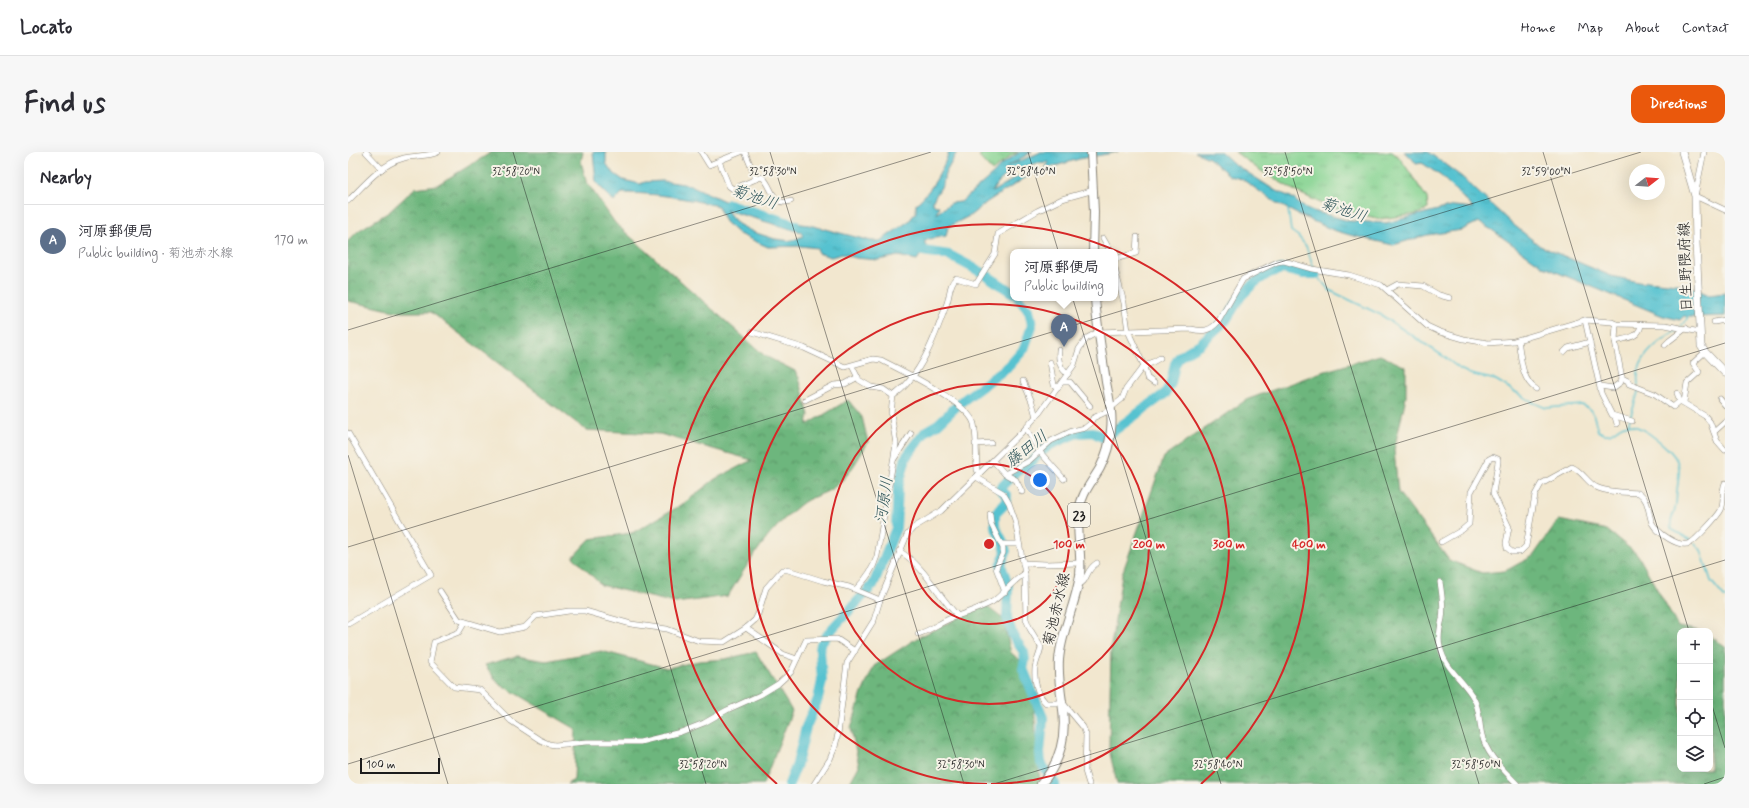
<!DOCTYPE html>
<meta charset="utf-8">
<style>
body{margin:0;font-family:Mynerve,"Klee One",sans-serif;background:#f7f7f7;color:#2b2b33}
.controls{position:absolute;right:12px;bottom:12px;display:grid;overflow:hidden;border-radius:8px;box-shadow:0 4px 16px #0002}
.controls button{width:36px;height:36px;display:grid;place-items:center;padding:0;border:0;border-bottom:1px solid #e1e1e2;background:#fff;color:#2b2b33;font:20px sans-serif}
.compass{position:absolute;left:1281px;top:12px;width:36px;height:36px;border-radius:50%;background:#fff;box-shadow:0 4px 16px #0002;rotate:73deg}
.scale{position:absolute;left:12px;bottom:10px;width:80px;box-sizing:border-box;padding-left:4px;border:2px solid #1c1c1c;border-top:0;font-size:11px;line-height:14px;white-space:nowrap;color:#1c1c1c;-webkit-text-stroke:3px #f7f3e8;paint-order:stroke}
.you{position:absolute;left:692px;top:328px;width:14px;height:14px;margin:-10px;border:3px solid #fff;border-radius:50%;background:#1a73e8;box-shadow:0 0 0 6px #1a73e833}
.badge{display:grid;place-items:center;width:26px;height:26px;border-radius:50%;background:#ea580c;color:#fff;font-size:13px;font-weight:700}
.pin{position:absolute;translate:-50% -33px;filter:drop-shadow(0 1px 2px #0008)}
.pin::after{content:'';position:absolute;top:21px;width:14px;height:12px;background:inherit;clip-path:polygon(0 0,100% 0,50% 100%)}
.popup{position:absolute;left:662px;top:97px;width:108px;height:52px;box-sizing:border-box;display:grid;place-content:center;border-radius:8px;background:#fff;filter:drop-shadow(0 1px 3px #0005);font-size:13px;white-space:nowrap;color:#7c7c81}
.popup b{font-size:15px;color:#2b2b33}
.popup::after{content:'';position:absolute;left:50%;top:100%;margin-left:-8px;border:8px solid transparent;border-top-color:#fff}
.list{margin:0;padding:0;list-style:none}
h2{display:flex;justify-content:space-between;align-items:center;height:52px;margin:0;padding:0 16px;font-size:17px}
h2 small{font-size:13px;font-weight:400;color:#7c7c81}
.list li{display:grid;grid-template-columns:26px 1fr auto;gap:12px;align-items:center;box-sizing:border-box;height:72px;padding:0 16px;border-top:1px solid #e1e1e2}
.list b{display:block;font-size:15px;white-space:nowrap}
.list p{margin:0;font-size:13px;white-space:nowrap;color:#7c7c81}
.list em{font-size:13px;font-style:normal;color:#7c7c81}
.icon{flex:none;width:22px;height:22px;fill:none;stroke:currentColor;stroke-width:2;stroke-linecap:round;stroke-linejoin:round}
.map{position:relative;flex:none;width:1377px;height:632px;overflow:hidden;border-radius:12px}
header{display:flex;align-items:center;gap:24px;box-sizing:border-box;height:56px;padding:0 20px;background:#fff;border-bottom:1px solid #e1e1e2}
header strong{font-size:19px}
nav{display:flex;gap:22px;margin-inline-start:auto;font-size:14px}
.intro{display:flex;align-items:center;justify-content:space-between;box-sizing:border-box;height:96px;padding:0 24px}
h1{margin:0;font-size:28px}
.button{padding:10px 18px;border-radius:12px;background:#ea580c;color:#fff;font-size:14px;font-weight:700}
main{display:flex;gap:24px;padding:0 24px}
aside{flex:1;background:#fff;border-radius:12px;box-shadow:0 4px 16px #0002}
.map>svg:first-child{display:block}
</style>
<header>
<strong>Locato</strong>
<nav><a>Home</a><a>Map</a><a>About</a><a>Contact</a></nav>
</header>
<div class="intro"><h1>Find us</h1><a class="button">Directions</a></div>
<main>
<aside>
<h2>Nearby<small></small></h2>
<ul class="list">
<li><span class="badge" style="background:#5c6f8a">A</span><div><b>河原郵便局</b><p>Public building · 菊池赤水線</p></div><em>170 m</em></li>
</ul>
</aside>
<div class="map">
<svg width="1377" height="632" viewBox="0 0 1377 632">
<defs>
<pattern id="forest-crowns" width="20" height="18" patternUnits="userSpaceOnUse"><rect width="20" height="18" fill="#6db67d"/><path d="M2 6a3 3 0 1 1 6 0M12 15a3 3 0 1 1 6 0" fill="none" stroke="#599366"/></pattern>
<pattern id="park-tufts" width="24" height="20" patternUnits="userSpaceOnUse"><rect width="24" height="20" fill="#87d493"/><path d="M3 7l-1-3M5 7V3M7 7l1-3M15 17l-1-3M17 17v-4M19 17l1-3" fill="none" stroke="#74b57e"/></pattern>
<pattern id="water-ripples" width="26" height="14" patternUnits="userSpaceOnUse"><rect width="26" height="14" fill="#56c2d0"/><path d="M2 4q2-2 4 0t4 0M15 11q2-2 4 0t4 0" fill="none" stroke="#4aa6b2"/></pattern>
</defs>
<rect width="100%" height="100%" fill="#f7f3e8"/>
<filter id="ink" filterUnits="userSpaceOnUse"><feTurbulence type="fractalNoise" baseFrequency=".025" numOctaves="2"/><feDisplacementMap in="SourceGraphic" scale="8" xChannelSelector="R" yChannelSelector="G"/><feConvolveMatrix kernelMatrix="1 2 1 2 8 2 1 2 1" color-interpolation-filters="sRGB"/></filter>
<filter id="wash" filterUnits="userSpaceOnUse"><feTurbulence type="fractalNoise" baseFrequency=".012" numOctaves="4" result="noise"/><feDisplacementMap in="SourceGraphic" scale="16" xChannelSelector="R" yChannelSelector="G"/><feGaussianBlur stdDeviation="0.9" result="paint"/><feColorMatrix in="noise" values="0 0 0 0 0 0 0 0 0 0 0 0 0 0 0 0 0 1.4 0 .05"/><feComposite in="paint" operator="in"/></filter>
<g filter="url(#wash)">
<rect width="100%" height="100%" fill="#f2e7cf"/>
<!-- forest -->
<g fill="url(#forest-crowns)" stroke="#44694c">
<path d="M144 0H235L233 9 238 29 267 71 417 204 447 219 451 226 461 263 459 273 500 248 514 265 520 290C510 307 501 325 485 336 475 343 461 345 452 353 421 377 400 411 380 444L327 451 253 433 225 405 242 387 284 381 335 352 367 327 404 308 312 282 238 278 83 160H51L0 149V89L10 79 41 60 67 36 89 33Z"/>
<polygon points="1032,203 1058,215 1058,245 1046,298 1050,340 1101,408 1134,421 1157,419 1185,404 1211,368 1259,378 1290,403 1330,475 1353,479 1332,479 1332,617 1362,617 1362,484 1377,494 1377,632 769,632 761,597 763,494 774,422 816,305 898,248 971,221"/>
<polygon points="637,453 655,467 663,501 672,508 686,556 692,632 501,632 511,614 503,576 514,541 526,514 569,486"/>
<polygon points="253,499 319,516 351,509 377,507 408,500 444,559 415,632 219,632 226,628 228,577 150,531 137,513 169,504 198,509"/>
</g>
<!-- park -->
<g fill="url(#park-tufts)" stroke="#527858">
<polygon points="634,0 670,0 661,5 644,19 631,5"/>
<polygon points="887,0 1044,0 1052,6 1079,46 1080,57 1069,62 1032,67 979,54 949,40 910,17"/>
</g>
<!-- water -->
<g fill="url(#water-ripples)" stroke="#396f76" fill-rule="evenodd">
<path d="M245 0H258V11L264 20 275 28 292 32 297 30 315 29 342 33 415 67 461 73 523 89H532L561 69 568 60V52C585 37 593 21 601 0H609L597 22 595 32 585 48V52L588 54H591L588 62 603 51 613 50 646 21 653 13 672 0H684L658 15 693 0H770L731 7 697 17 701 10C680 11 653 20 644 40L679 19H688L639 50 623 63 600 75 598 84 581 87 576 90 578 94 569 108 550 104 530 108 508 106 494 102 483 105 470 101 469 96 453 94 420 95 391 82 377 70 370 54C337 46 307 41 274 41L266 50 248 30ZM378 58 453 80 455 84 443 89 427 87 405 80 390 72Z"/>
<polygon points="847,0 873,0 885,11 928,39 943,45 954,54 965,59 1001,69 1038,71 1106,54 1125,56 1093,24 1074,11 1068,12 1063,5 1056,0 1080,0 1114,25 1162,70 1192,94 1263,124 1295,131 1299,129 1339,133 1361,143 1377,141 1377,164 1343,165 1336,164 1332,168 1315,164 1196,115 1144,78 1130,70 1114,78 1079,83 1045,93 1002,83 985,78 949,62 927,50 894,27 882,24 861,6"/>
</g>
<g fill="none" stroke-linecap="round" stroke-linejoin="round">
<!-- stream -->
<g stroke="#56c2d0" stroke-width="1.5">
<path d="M940 57 943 79 950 84 958 94 968 122 981 138 1033 163 1095 204 1112 217 1122 222 1148 228 1184 250 1198 256 1234 253 1240 256 1245 261 1250 279C1265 288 1266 275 1277 273 1291 271 1312 289 1322 299 1335 313 1331 321 1329 338 1328 344 1329 351 1327 357 1325 365 1321 368 1323 377L1343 388"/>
<polyline points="1333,174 1339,167 1339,163"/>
<path d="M1290 233C1287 212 1300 198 1317 186 1321 182 1326 181 1330 177"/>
<polyline points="1280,273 1291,237"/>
<polyline points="1347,391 1353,398 1363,429 1377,446"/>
</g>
<!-- river -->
<g stroke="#56c2d0" stroke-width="10">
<polyline points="381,52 447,73"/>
<polyline points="562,97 601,103 635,121 665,141"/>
<polyline points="441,632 449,612 458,575 470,547 474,529 472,498 473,492 482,479 525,433 528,426 548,376 550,336 558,305 578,279 590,272 613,250 661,214 676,197 684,174 683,167 681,159 670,146"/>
<polyline points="707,632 693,611 692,601 695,566 675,517 677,508 676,500 665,484 659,466 660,434 653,413 658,400 656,392 647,374 647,362 657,352 659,344 652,337 668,320 682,311 700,294 729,281 745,280 756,286 818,241 823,231 827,212 832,204 852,192 878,168 893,144 905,132 921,121 934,117 955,122 968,122"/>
</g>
</g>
</g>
<g filter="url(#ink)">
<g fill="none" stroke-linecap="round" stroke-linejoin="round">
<!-- street casing -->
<g stroke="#878276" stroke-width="6">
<g id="street">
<polyline points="18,0 34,17"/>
<polyline points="353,0 361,13 393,0"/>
<path d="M397 0 408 27 414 25C425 33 423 56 443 49"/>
<polyline points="1356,0 1347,44 1377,58"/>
<polyline points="371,9 381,34 385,37 408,27"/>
<path d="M0 49C16 33 33 12 56 6 67 3 80 5 90 0"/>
<polyline points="755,86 763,100"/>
<polyline points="767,107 788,101 789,85"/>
<polyline points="767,117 776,151 780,179 796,214 799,226 806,231"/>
<polyline points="1039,138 1050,132 1075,134 1091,143 1102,146"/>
<polyline points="1237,168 1253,241 1264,263 1284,269"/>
<polyline points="1366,170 1377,168"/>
<polyline points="1268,172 1267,189 1274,226 1280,229 1281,232 1307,242 1325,255 1332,249 1357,264 1362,270 1369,289 1377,298"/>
<path d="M404 180 456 196 497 215 525 207 533 208C553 218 621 251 626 272 629 286 628 303 629 318L631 322"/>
<path d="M1170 188C1173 204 1173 228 1188 237"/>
<path d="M1267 189C1279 186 1292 186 1293 172"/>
<polyline points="1317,193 1321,189 1338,176"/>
<path d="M711 198C710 207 712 217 720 222"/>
<polyline points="1216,200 1220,196 1242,190"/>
<polyline points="702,210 706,233 710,236"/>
<polyline points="504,214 511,228 516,231 523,235 535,237 545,244"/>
<polyline points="675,229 684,250 688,265"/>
<polyline points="714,230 722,230 742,254"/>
<polyline points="1252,234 1265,236 1273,230 1274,226"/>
<polyline points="1329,241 1332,249"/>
<polyline points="1372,247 1377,253"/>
<polyline points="457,248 486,233 497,232 510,225"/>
<polyline points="1336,250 1339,231 1351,220 1345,211 1357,200"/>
<polyline points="1267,265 1269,272"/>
<polyline points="678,276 691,299 716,327"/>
<polyline points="1366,280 1377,270"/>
<polyline points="0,281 83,423 0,472"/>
<polyline points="627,292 643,291"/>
<polyline points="546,307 563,281"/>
<polyline points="645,309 657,322 681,309 703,289 724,279 737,276 742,272 745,266 758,260 774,247 778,237 794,216 812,206"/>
<polyline points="657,322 668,328 674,340"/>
<path d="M628 325 655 341 661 351 667 368 677 422 678 467 682 477 693 495C692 502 688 509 687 516 686 530 689 542 698 551H715L735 575 738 583 737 619 741 632"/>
<polyline points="642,362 643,372 655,396 655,401 648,416 657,440"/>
<path d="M1093 390 1114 378 1121 372 1123 340 1141 307 1145 305 1150 307V310L1145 341 1161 375 1158 391 1159 396 1164 400H1172L1178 394 1187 343 1193 332 1224 315C1234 319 1239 330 1248 335 1260 341 1278 340 1291 341 1301 347 1300 361 1304 371 1309 380 1331 397 1342 391 1347 389 1370 364 1373 358 1377 350 1373 339 1377 331"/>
<polyline points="653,392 671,392"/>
<path d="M551 399C577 414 590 444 610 464"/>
<polyline points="675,411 698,412 732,411"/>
<path d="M1092 430C1094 442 1096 455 1094 467 1092 475 1090 486 1092 494 1097 518 1116 528 1126 547 1132 558 1131 571 1134 583 1139 604 1155 617 1169 632"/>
<path d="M730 433C741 429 736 419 749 411"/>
<path d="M508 437C518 427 525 418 529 404L548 292 543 261 545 244C573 225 588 182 599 151 602 143 601 132 608 126L628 132 647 102 650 82 689 59 714 47 746 38"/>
<polyline points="92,439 111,468 152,480 177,475 188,464 221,459 237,459 283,472 319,477 351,489 376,490 398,476 407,468 410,462 418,436 434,418 440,418 475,429 501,435 532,448"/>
<polyline points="117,470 111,480 86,490 82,510 106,535 132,538 163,569 192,588 201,592 207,593 239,590 292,590 333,580 356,571 379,558 412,543 430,532 443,520 458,488 489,487 507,499"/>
<polyline points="398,476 435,502 449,507"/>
<path d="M570 482C584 478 595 468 609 464 621 460 633 456 644 450 654 444 669 424 677 422"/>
<path d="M466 632 482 607 487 595 490 582 499 511 526 468 532 448 559 383 565 376 593 359 677 277 692 260 726 213 731 197 739 186 750 180 843 177C855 180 862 179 870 170L895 127 929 110 936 109 964 117 1001 123 1033 133 1079 174 1092 180 1116 187 1140 191 1166 189 1237 168 1264 170 1268 172 1317 173 1352 180"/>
</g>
</g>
<!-- secondary casing -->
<g stroke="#878276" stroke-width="8">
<polyline id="secondary" points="1334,0 1347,44 1348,90 1353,194 1357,200 1377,221"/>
</g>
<!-- primary casing -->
<g stroke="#878276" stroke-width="10">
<g id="primary">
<polyline points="743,0 746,60 745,100"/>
<path d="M693 632C714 609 719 580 714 550 712 536 710 522 711 508 713 479 728 452 732 423 734 402 728 380 731 359 733 342 744 330 752 316 758 304 762 291 763 278 765 262 761 246 758 230 754 202 749 174 747 146"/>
</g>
</g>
<!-- street -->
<use href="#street" stroke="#fff" stroke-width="5"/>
<!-- secondary -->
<use href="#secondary" stroke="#fff" stroke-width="7"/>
<!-- primary -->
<use href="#primary" stroke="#fff" stroke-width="8"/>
</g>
</g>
<!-- ticks -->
<path fill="none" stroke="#1c1c1c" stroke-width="1" stroke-opacity="0.45" d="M165 0 358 632M422 0 616 632M680 0 873 632M937 0 1131 632M1195 0 1341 479M0 178 583 0M0 303 100 632M0 395 1293 0M1362 547 1377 596M0 612 1377 191M646 632 1377 408M1356 632 1377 625"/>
<!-- distance rings -->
<g fill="none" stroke="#d62828" stroke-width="2">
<circle cx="641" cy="392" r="80"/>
<circle cx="641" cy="392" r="160"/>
<path d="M639 632A240 240 0 1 1 643 632"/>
<path d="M429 632A320 320 0 1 1 853 632"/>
</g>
<g text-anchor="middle" stroke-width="4" stroke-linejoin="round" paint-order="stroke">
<!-- shield labels -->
<rect fill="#f7f3e8" stroke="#5e5c59" stroke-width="1" x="720" y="351" width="22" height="24" rx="3"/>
<g font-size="14" font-weight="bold" fill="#1c1c1c">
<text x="731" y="368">23</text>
</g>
<!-- street labels -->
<g font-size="15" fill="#1c1c1c" stroke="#f7f3e8">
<text transform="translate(1337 115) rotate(-92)" y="5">日生野隈府線</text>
<text transform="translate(708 457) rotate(-77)" y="5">菊池赤水線</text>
</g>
<!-- water labels -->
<g font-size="16" font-style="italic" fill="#30565b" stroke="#f7f3e8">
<text transform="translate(407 44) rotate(18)" y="6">菊池川</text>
<text transform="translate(996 57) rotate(18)" y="6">菊池川</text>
<text transform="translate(678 296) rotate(-38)" y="6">藤田川</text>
<text transform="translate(535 348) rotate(-82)" y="6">河原川</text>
</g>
</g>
<g font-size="10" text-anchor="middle" fill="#1c1c1c" stroke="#f7f3e8" stroke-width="4" stroke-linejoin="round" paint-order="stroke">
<text x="168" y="23">32°58'20"N</text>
<text x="425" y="23">32°58'30"N</text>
<text x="683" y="23">32°58'40"N</text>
<text x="940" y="23">32°58'50"N</text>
<text x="1198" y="23">32°59'00"N</text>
<text x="355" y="616">32°58'20"N</text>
<text x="613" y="616">32°58'30"N</text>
<text x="870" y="616">32°58'40"N</text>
<text x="1128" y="616">32°58'50"N</text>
</g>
<circle cx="641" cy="392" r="6" fill="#d62828" stroke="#f7f3e8" stroke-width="2"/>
<g font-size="12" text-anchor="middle" font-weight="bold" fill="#d62828" stroke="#f7f3e8" stroke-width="4" stroke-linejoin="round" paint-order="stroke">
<text x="721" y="396">100 m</text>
<text x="801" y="396">200 m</text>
<text x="881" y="396">300 m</text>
<text x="961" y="396">400 m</text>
</g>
</svg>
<div class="controls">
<button>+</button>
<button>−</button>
<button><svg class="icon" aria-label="locate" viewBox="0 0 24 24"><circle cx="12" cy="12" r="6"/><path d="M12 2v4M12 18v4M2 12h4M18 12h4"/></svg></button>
<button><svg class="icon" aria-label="layers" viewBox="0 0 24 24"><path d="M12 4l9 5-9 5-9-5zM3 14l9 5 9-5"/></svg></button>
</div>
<svg class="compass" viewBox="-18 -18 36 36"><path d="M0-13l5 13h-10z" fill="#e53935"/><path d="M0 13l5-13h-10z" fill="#7c7c81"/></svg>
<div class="scale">100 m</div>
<div class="you"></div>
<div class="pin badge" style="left:716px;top:195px;background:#5c6f8a">A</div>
<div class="popup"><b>河原郵便局</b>Public building</div>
</div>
</main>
